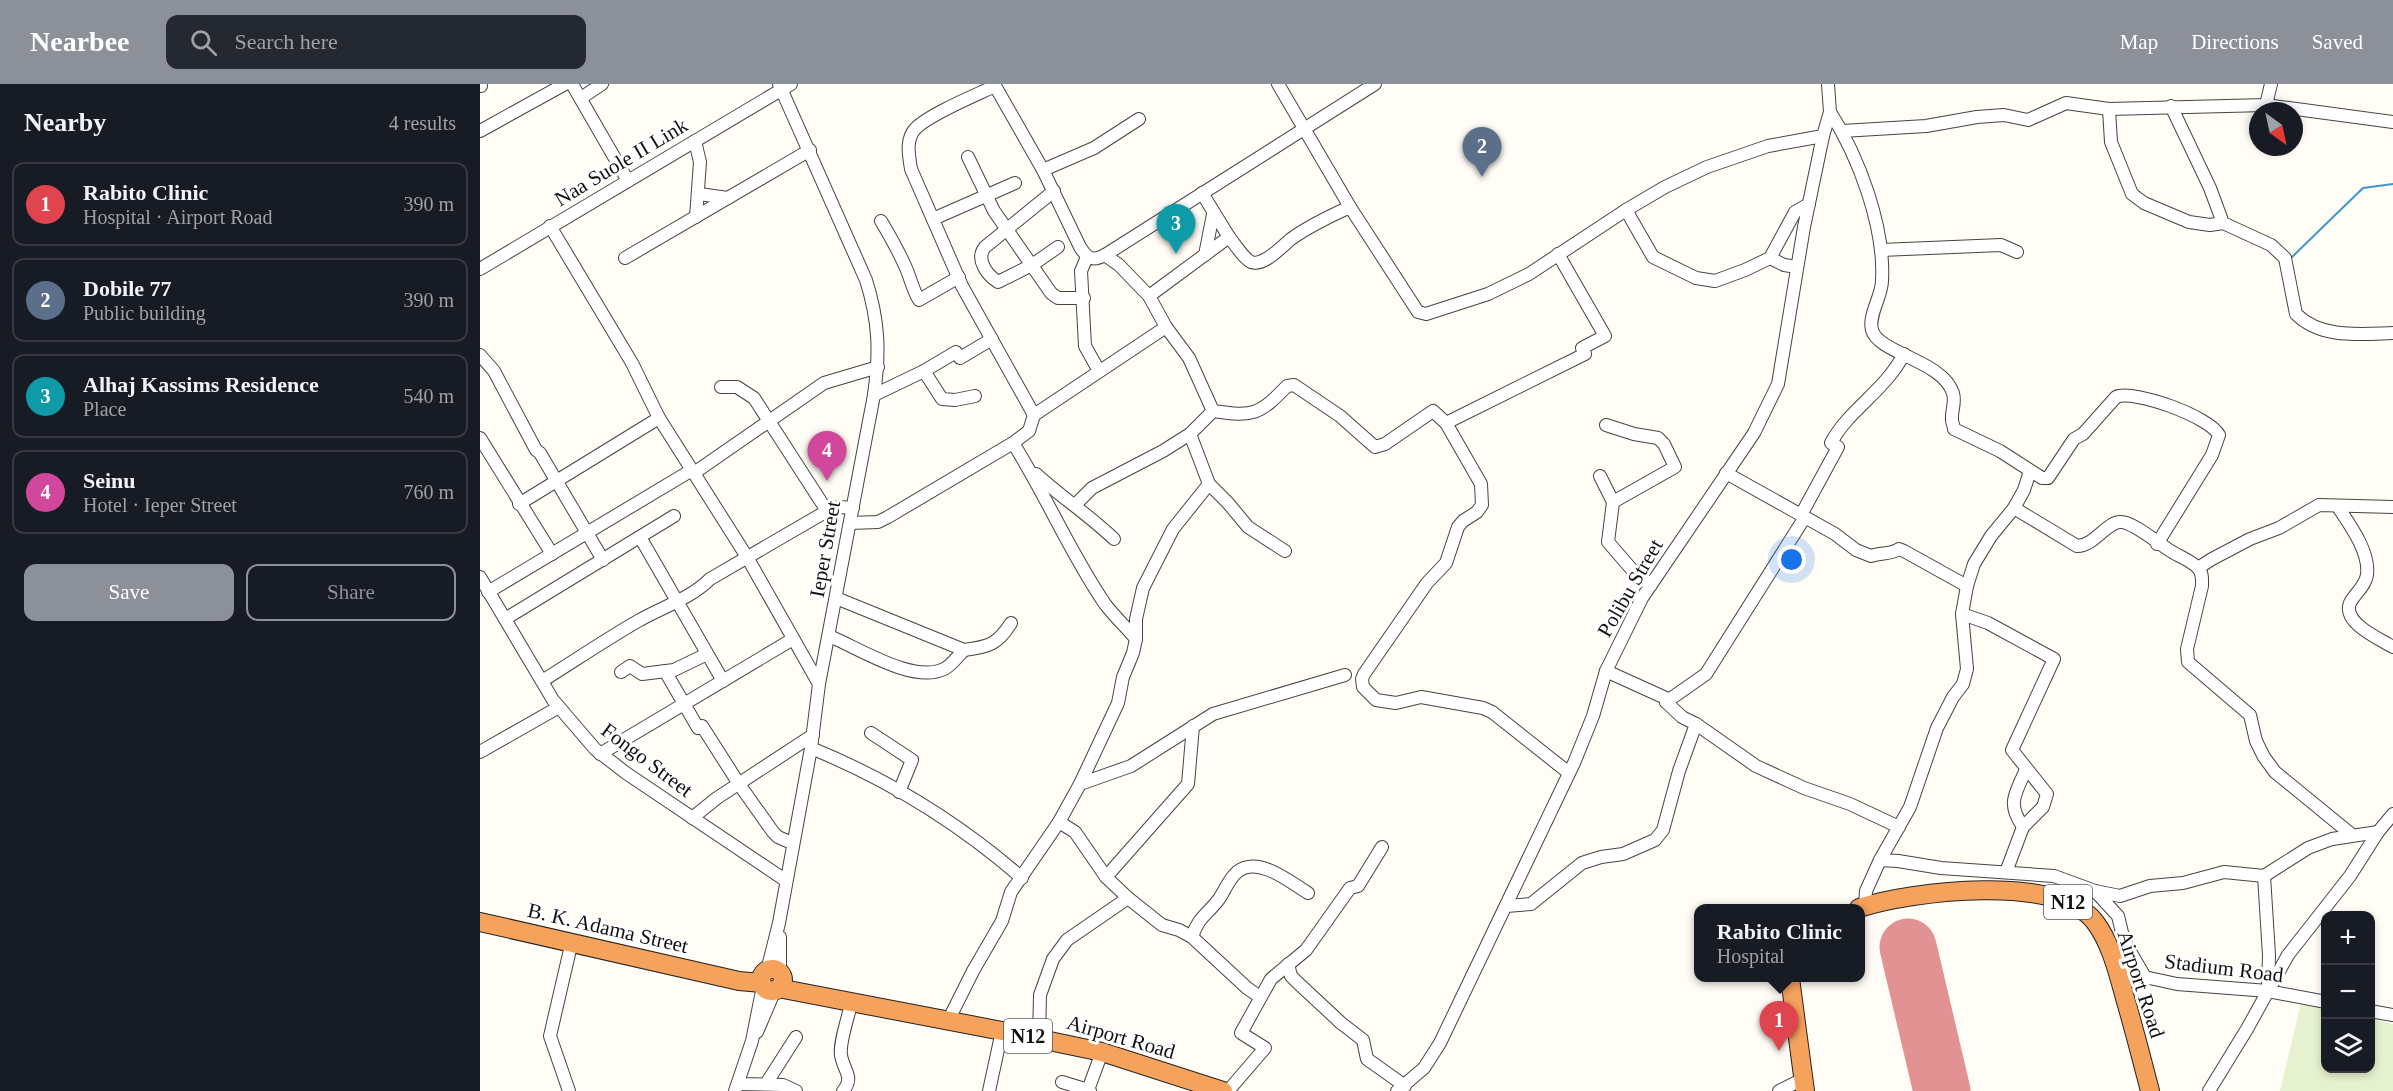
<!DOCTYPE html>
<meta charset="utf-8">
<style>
body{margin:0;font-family:"Times New Roman",serif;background:#242831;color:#f1f3f6}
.controls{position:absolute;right:18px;bottom:18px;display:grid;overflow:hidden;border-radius:12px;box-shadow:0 3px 9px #0003}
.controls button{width:54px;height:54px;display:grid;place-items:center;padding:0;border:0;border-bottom:2px solid #363941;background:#171b24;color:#f1f3f6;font:30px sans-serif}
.compass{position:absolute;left:1769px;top:18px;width:54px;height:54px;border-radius:50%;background:#171b24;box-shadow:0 3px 9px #0003;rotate:147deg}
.you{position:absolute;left:1312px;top:476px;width:21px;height:21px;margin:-15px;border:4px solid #fff;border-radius:50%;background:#1a73e8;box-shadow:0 0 0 9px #1a73e833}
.badge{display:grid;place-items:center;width:39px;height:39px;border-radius:50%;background:#8c9099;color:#fff;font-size:20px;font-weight:700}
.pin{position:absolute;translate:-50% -50px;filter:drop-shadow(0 2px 3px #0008)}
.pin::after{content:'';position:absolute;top:32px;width:21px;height:18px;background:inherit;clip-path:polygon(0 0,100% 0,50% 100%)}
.popup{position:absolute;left:1214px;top:820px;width:171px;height:78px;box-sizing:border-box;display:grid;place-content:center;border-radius:12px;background:#171b24;filter:drop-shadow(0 2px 4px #0005);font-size:20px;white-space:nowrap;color:#9ea1a6}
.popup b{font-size:22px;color:#f1f3f6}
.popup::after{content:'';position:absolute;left:50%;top:100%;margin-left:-12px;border:12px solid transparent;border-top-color:#171b24}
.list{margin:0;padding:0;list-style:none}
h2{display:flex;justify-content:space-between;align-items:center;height:78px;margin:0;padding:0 24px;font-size:26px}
h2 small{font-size:20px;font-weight:400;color:#9ea1a6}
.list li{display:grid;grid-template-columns:39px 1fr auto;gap:18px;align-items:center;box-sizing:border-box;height:84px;margin:0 12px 12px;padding:0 12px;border:2px solid #363941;border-radius:12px}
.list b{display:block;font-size:22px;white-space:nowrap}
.list p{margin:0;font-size:20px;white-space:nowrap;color:#9ea1a6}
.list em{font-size:20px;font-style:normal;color:#9ea1a6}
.actions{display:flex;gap:12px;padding:18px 24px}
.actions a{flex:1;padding:14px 0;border:2px solid #8c9099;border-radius:12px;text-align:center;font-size:21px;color:#8c9099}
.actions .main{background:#8c9099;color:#fff}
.icon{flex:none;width:33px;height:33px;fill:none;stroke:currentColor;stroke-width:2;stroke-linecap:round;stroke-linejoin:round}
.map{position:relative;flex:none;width:1913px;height:1007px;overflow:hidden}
header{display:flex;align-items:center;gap:36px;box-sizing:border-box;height:84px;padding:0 30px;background:#8c9099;color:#fff}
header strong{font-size:28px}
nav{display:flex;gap:33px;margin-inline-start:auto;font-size:21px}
.search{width:420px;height:54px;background:#242831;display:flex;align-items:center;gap:15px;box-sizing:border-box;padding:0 21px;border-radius:12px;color:#9ea1a6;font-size:22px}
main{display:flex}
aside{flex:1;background:#171b24}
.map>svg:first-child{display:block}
</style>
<header>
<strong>Nearbee</strong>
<div class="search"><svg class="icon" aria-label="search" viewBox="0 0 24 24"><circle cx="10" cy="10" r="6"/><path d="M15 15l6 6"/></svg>Search here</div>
<nav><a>Map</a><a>Directions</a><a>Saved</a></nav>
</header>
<main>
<aside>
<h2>Nearby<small>4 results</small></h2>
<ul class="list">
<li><span class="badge" style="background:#e0444e">1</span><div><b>Rabito Clinic</b><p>Hospital · Airport Road</p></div><em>390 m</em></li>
<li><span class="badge" style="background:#5c6f8a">2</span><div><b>Dobile 77</b><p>Public building</p></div><em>390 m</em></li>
<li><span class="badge" style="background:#0f9aa8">3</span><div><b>Alhaj Kassims Residence</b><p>Place</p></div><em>540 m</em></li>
<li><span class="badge" style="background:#d1479c">4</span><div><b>Seinu</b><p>Hotel · Ieper Street</p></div><em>760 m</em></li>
</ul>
<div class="actions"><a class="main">Save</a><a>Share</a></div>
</aside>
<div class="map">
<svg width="1913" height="1007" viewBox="0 0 1913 1007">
<rect width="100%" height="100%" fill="#fffdf5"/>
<!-- pitch -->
<polygon fill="#e6f2cf" points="1821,919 1845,925 1846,984 1890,984 1891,935 1913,940 1913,1007 1800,1007"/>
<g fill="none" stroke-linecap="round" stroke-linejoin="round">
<!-- stream -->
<polyline stroke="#3f96cf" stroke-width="2" points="1811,174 1883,104 1913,100"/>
<!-- runway -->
<polyline stroke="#e29292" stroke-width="57" points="1428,863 1462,1007"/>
<!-- minor casing -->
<g stroke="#444" stroke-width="14">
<g id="minor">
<polyline points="92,0 148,97"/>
<path d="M514 0 563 86 600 163C607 174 612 178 625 171L895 0"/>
<polyline points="798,0 870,123 938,228 946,230 1008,210 1049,190 1146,126 1185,103 1227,83 1288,62 1343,52"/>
<polyline points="0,2 1,2"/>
<path d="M515 2C496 11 450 30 436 44 425 55 429 72 431 85L482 202 554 331"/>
<polyline points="101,14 122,0"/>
<polyline points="1786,21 1913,38"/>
<path d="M1691 22 1730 104 1743 139 1791 161 1805 174 1816 230C1841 255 1880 250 1913 249"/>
<polyline points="1629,25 1631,58 1652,110 1664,119 1709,138 1730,141 1743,139"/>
<path d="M1350 28C1379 73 1405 143 1402 197 1402 212 1388 231 1392 246 1399 270 1462 276 1473 309 1476 320 1471 326 1472 336 1472 339 1474 342 1474 345L1520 367 1562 394H1568L1594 355 1603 350 1636 313C1654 305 1730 333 1739 351L1732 371 1677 460"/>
<polyline points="0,47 85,0"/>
<polyline points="1362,47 1446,42 1497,33 1524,31 1548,36 1586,19 1629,25 1786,21 1791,0"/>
<polyline points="215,57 220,78 216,133"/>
<polyline points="488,73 514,127 571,209 578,214 604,214"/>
<polyline points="563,86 614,64 659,35"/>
<path d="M574 107 505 163C495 175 507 191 518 198L552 181 578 163"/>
<polyline points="219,110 248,114"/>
<polyline points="1146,126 1173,173 1216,194 1235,197 1265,186 1290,174 1304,181 1317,183"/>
<polyline points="453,135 535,99"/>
<path d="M401 137C410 152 419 168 426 184 431 196 433 206 439 216L479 193"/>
<polyline points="70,142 152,279 179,334 267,473 339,600"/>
<path d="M749 153C755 160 763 174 771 178 784 183 802 162 811 155 829 142 850 132 870 123"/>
<polyline points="1401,166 1521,161 1537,168"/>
<path d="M625 171 639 181 669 212 686 243 709 274 733 327C774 333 779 331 807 302L814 301 860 332 895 363 905 360 953 327 966 339 1105 270 1102 264 1125 252 1078 170"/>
<polyline points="725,171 733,130"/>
<polyline points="607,173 601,187 605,262 619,287"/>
<polyline points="145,174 330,66"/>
<polyline points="1290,174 1315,128 1329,120"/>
<polyline points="0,185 311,0"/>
<polyline points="669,212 749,153 722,109"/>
<polyline points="0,271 14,287 56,366 60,369 123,476"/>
<polyline points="444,287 462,315 475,316 495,312"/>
<polyline points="241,303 257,303 274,314 347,427"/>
<polyline points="394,311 444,287 476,268 480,274 512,255"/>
<polyline points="966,339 1001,400 1002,421 997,428 983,437 978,443 966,479 947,499 884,590 882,595 883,603 896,616 916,619 941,613 1003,624 1012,628 1089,689"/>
<polyline points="1126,341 1154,350 1178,354 1184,360 1195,383 1133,418"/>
<polyline points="0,354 72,470"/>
<polyline points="533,359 549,347 554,331 686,243"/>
<polyline points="214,389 344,299 398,283"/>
<path d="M1246 389 1355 450 1376 466 1391 472C1401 468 1410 471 1419 465L1424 467 1487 502"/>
<path d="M556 390C581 413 609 431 634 455"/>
<polyline points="1120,392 1133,418 1128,458 1154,488 1171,501"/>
<polyline points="729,400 748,419 768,443 805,467"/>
<polyline points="39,420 179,334"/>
<polyline points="595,421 612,404 683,367 710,350"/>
<path d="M1858 423C1870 441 1890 468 1887 491 1885 503 1875 509 1870 519 1862 539 1900 555 1913 563"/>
<path d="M1534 424 1597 462C1615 462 1627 437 1641 438 1654 438 1681 462 1694 469 1701 473 1713 478 1718 484 1723 489 1722 496 1722 502L1707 565 1708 578 1770 631 1776 657 1784 673 1795 688 1872 751"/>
<path d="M1321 431 1358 363 1351 359C1368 326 1405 307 1424 270"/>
<path d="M370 439 398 438 408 433 533 359C566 411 590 469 625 520 634 532 646 543 656 555"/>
<polyline points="160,453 243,597"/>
<polyline points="1718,484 1732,475 1770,455 1799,444 1839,421 1913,423"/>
<polyline points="0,493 73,616 115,665 146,689 305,796"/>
<polyline points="8,508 212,386"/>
<path d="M356 514 484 566C509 563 518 560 531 539"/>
<polyline points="1482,530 1508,539 1574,575 1532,666 1567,710 1563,723 1543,743 1526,788"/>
<polyline points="25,535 194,432"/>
<path d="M349 552C379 564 433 600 464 585 471 582 478 572 484 566"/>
<polyline points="185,587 218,644 222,642 259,700 293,748 298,753 312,759"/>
<polyline points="1126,587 1190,616 1186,618 1202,633 1216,640 1276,682 1324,704 1370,720 1419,743"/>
<polyline points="141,588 150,582 162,590 194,586 227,570"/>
<path d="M62 597C94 577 125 556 158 537 182 523 210 515 230 495L347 427 359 423 373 424"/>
<polyline points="1186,618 1226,590 1325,433"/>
<polyline points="391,649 432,676 419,708"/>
<path d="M331 664C407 695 480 740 542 794"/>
<polyline points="0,668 79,623"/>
<polyline points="120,670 313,555"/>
<polyline points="600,700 651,682 733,630 865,591"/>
<polyline points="212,734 237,714 333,651"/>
<polyline points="579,738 595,748 626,793 648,814 682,841 699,846 712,853 767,904 780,913"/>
<path d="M1543 743C1526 718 1536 710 1546 685"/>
<polyline points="1400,776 1418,777 1461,784 1574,792 1615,807 1640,812 1670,802 1703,799 1744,788 1784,792 1828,764 1852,755 1898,748"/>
<polyline points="1784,792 1789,871 1788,906"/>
<polyline points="626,793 708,700 713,642"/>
<polyline points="1615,807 1638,832 1644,857 1665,893"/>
<polyline points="1026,822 1051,820 1102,779 1121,773 1143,770 1175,756 1183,746 1199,687 1216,640"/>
<polyline points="1385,822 1386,807 1400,776 1430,723 1457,644 1473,613 1483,600 1487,585 1482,530 1487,502 1494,480 1511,452 1534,424 1544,406 1550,387"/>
<polyline points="300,853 300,889"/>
<path d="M712 853C718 833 728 830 739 815 745 806 749 795 757 788 778 771 810 798 828 809"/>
<polyline points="808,880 811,892 818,899 861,939 883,956 887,975 925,1002"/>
<path d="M287 887 299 839 331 664 339 600 394 311C400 268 399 237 386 196L299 0"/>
<polyline points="1637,887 1697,900 1788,907 1846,918"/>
<polyline points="1890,927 1913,931"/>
<polyline points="468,937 493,887 522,837 531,808 579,738 600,700 638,619 643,593 653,569 656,555 656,535 663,504 693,445 729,400 710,350 733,327"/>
<polyline points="277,948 295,906"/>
<polyline points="559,955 560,911 573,875 587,856 648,814"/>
<polyline points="582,998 608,1006"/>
<polyline points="258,1000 303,1001 316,1007"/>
<polyline points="286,1000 316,953"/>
<polyline points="89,1007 70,952 92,857"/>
<polyline points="255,1007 272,957 283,902"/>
<path d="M363 1007C375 993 363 986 361 971 359 958 369 932 371 919"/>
<polyline points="509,1007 522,947"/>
<polyline points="610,1007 608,1006 622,968"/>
<polyline points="748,1007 785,964 761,949 791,895 826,866 870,804 878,802 902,763"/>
<polyline points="917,1007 944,984 960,959 1094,679 1113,632 1126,587 1162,514 1274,349 1298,300 1324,143 1343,52 1350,28 1348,0"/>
<polyline points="1299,1007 1323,995"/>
<polyline points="1729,1007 1767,945 1808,871 1870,792 1898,748 1913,730"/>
</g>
</g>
<!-- highway casing -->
<g stroke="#222" stroke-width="20">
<g id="highway">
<path d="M1379 824C1431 807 1579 789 1615 838 1631 859 1638 889 1645 914 1654 945 1662 976 1670 1007"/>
<polyline points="0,838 259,897 282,899"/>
<circle cx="292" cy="896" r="11"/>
<polyline points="1310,894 1325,1007"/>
<polyline points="298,904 522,947 622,968 743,1007"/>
</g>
</g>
<!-- minor -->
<use href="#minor" stroke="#fff" stroke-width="12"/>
<!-- highway -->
<use href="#highway" stroke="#f5a25d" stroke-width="18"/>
</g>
<g text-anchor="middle" stroke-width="6" stroke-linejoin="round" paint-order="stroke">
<!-- shield labels -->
<g fill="#fff" stroke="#585858" stroke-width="1.5">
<rect x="1564" y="801" width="48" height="34" rx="4.5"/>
<rect x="524" y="935" width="48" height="34" rx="4.5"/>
</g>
<g font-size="20" font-weight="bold" fill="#111">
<text x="1588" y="825">N12</text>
<text x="548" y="959">N12</text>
</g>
<!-- street labels -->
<g font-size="21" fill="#111" stroke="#fff">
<text transform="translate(141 78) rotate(-31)" y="7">Naa Suole II Link</text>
<text transform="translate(345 465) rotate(-80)" y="7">Ieper Street</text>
<text transform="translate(1150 504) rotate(-60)" y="7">Polibu Street</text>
<text transform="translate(167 676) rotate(37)" y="7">Fongo Street</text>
<text transform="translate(128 844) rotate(13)" y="7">B. K. Adama Street</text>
<text transform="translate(1744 884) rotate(7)" y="7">Stadium Road</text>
<text transform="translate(1661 900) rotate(72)" y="7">Airport Road</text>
<text transform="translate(641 953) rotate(16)" y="7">Airport Road</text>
</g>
</g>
</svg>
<div class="controls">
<button>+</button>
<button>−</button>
<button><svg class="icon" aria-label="layers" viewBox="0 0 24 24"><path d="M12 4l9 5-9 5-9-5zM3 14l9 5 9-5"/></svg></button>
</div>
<svg class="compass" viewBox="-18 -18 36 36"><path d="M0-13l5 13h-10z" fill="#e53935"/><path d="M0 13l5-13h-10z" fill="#9ea1a6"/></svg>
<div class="you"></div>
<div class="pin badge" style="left:1299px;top:967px;background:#e0444e">1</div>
<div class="popup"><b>Rabito Clinic</b>Hospital</div>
<div class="pin badge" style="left:1002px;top:93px;background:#5c6f8a">2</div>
<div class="pin badge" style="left:696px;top:170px;background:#0f9aa8">3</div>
<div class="pin badge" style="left:347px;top:397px;background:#d1479c">4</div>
</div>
</main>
